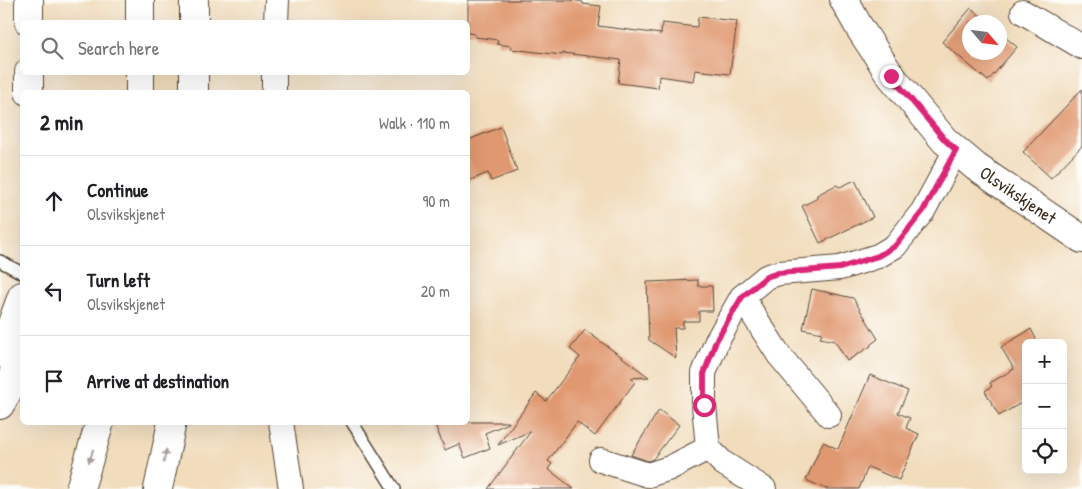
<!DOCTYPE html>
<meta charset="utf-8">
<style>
body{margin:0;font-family:"Patrick Hand",sans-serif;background:#f2f2f2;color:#202124}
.controls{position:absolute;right:15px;bottom:15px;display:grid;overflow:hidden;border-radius:8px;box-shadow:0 5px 20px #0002}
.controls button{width:45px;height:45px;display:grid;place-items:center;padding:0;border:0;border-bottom:1px solid #e0e0e0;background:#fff;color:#202124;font:25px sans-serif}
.compass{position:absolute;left:962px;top:15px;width:45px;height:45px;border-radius:50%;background:#fff;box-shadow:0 5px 20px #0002;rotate:118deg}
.stop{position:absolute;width:15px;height:15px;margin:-11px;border:4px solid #db2777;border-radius:50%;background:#fff}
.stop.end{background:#db2777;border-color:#fff;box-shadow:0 1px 5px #0008}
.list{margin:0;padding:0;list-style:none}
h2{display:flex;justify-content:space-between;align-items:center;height:65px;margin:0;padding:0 20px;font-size:21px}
h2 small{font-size:16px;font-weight:400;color:#757577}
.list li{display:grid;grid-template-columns:32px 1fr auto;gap:15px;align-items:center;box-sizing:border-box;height:90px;padding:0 20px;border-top:1px solid #e0e0e0}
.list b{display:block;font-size:19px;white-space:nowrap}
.list p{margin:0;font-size:16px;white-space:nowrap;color:#757577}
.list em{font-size:16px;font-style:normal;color:#757577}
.icon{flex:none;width:28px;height:28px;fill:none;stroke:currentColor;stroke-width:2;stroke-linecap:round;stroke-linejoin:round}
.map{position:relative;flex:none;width:1082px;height:489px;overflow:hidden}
.search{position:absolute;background:#fff;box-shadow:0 5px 20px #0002;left:20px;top:20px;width:450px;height:55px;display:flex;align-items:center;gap:12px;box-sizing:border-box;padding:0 18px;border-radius:8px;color:#757577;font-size:19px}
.panel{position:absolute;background:#fff;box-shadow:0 5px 20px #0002;left:20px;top:90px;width:450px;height:335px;border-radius:8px}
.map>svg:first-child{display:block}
</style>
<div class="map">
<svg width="1082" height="489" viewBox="0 0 1082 489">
<rect width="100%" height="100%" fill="#fdfcf7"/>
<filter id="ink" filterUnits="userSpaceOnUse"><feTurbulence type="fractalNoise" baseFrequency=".02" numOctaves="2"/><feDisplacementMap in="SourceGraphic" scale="10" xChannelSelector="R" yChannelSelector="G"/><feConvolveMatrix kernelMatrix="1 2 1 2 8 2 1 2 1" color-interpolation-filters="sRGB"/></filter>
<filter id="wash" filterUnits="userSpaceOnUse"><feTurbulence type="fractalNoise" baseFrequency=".0096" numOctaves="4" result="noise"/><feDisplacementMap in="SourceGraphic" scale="20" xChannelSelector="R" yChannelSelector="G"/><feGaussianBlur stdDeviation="1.12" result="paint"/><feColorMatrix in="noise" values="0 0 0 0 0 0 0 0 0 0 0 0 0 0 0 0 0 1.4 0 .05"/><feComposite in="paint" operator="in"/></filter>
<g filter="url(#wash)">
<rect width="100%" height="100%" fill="#f1dcbc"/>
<g id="blocks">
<!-- building -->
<g fill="#e0986f">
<polygon points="468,0 571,0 583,2 583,4 601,6 598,26 661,34 662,23 697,27 698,17 737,21 730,74 695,70 693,81 659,76 658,88 618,83 621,60 563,53 562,55 511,49 512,46 497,44 498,40 475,37 475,34 468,33"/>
<polygon points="971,8 988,22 970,22 970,52 1000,52 1000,33 1017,47 988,81 942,42"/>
<polygon points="1082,89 1082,146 1051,178 1023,152"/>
<polygon points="501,127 517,171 491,181 488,173 468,181 468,140"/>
<polygon points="855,180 873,217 820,243 802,206 816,199 817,195 836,185 840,187"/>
<polygon points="698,280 698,286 712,286 713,311 699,311 699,321 683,321 683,328 674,328 676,358 649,340 647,282"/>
<polygon points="812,289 853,298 878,339 870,345 871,346 847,361 835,341 820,338 822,333 803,329"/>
<polygon points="1031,329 1038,343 1026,343 1026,400 999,416 985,391 992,386 990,383 1014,369 1001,347"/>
<polygon points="585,330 649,377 631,378 635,382 595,436 577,422 548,461 552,464 548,469 574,489 488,489 531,431 498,445 536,393 546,401 580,357 570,349"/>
<polygon points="870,375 908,391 898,413 910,418 906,428 919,434 899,480 868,467 859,489 826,489 806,480 823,442 838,449"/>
<polygon points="659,410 679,425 653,459 648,461 631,455"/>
<polygon points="434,422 509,422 509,423 485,433 490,448 465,458 459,444 445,450"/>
</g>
</g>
</g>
<g filter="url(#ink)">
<use href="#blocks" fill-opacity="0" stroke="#564536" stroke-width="1"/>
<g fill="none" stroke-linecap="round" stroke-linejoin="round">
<!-- service casing -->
<g stroke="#564536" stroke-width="14">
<g id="service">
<polyline points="0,261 22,273"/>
<polyline points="352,422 394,489"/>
</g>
</g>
<!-- minor casing -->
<g stroke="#564536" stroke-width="26">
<g id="minor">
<polyline points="1023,12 1082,47"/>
<polyline points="276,22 277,0"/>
<polyline points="274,92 274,72"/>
<polyline points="742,297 779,355 829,415"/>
<polyline points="281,422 291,489"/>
<polyline points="708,448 723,463 764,489"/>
<polyline points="601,460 648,475 670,468 708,448 704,405 704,373 717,341 742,297 766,277 779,273 840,268 878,256 895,246 923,211 956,150"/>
</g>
</g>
<!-- secondary casing -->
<g stroke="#564536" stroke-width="30">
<g id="secondary">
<path id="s1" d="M844 0 859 27 891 76 945 141 976 167 1082 239"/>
<polyline points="29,22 29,0"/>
<polyline points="29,92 29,72"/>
<polyline points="1,353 22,296"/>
<polyline points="0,405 10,388 22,335"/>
</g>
</g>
<!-- motorway casing -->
<g stroke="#564536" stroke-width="30">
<g id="motorway">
<polyline points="194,0 194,22"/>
<polyline points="140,22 140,0"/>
<polyline points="194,72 194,92"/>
<polyline points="140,92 140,72"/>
<polyline points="80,489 100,422"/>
<polyline points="158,489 172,422"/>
</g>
</g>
<!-- service -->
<use href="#service" stroke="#fff" stroke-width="11"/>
<!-- minor -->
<use href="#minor" stroke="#fff" stroke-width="24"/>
<!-- secondary -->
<use href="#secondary" stroke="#fff" stroke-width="28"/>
<!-- motorway -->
<use href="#motorway" stroke="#fff" stroke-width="28"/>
</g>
<!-- one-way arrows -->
<defs><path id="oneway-solid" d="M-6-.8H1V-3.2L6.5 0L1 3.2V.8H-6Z" transform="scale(1.25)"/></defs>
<g fill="#a79f9a">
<use href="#oneway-solid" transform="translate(91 456) rotate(108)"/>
<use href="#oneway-solid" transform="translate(165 456) rotate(-78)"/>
</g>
</g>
<g fill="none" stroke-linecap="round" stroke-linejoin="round" filter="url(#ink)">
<!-- route -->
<polyline stroke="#db2777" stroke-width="6" points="704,405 704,374 716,341 742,297 766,277 778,273 840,268 878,256 895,246 923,211 956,150 945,140 891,76"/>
</g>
<g text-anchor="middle" stroke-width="4.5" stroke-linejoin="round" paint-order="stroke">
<!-- street labels -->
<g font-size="18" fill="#3b2a1e" stroke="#fdfcf7">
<text dy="6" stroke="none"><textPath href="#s1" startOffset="265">Olsvikskjenet</textPath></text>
</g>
</g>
</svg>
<div class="controls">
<button>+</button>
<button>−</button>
<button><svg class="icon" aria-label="locate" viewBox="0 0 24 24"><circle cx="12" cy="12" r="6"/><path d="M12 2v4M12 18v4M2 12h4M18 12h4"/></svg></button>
</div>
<svg class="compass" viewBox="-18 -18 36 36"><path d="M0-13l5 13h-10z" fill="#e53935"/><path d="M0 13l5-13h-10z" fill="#757577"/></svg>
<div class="stop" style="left:704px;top:405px"></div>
<div class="stop end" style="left:891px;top:76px"></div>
<div class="search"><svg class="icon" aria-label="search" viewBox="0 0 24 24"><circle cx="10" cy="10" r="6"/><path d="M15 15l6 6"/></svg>Search here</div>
<section class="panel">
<h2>2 min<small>Walk · 110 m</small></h2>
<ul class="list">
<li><svg class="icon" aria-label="ahead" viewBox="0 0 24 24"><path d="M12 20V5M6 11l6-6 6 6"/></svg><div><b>Continue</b><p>Olsvikskjenet</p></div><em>90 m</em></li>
<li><svg class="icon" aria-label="left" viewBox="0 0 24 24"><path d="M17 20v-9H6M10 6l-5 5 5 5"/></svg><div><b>Turn left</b><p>Olsvikskjenet</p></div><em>20 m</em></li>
<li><svg class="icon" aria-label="arrive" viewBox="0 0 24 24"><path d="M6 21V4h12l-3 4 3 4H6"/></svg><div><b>Arrive at destination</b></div></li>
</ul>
</section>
</div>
